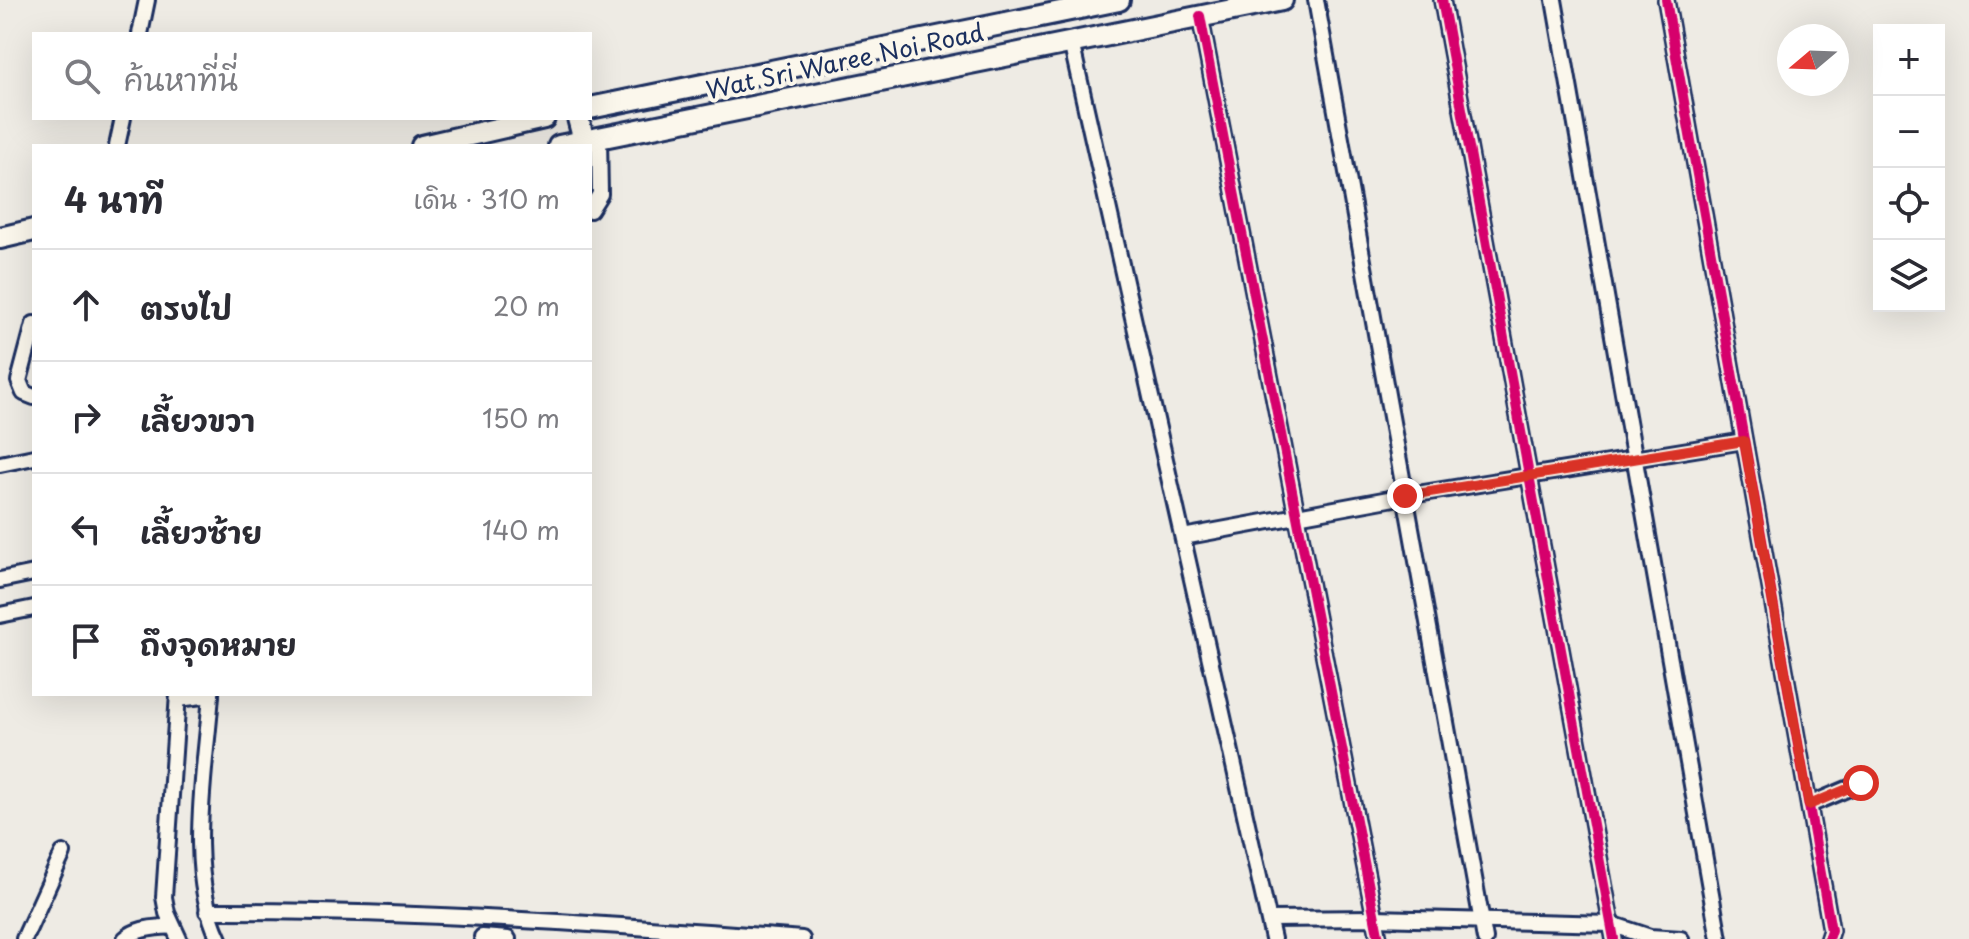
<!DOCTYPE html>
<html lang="th">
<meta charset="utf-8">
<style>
body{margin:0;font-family:"Playpen Sans","Playpen Sans Thai",sans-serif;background:#f7f7f7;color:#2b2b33}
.controls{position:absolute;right:24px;top:24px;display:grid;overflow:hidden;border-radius:0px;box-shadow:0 8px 32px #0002}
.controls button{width:72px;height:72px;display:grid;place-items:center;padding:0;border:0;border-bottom:2px solid #e1e1e2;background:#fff;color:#2b2b33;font:40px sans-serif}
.compass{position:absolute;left:1777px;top:24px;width:72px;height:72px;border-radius:50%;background:#fff;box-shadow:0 8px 32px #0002;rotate:251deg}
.stop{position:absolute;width:24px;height:24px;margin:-18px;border:6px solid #d93025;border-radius:50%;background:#fff}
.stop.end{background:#d93025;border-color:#fff;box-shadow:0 2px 8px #0008}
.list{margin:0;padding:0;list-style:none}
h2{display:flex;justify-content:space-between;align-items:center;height:104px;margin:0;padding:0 32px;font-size:34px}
h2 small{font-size:26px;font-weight:400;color:#7c7c81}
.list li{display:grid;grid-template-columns:52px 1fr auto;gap:24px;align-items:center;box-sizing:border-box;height:112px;padding:0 32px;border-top:2px solid #e1e1e2}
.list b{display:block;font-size:30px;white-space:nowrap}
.list em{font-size:26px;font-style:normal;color:#7c7c81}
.icon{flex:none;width:44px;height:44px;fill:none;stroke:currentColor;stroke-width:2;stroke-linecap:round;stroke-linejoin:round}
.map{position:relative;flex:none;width:1969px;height:939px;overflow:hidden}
.search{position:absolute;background:#fff;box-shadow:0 8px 32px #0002;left:32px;top:32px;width:560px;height:88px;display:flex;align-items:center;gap:20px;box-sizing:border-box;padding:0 28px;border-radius:0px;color:#7c7c81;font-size:30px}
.panel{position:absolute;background:#fff;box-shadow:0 8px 32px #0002;left:32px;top:144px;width:560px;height:552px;border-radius:0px}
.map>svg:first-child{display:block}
</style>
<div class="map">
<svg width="1969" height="939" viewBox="0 0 1969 939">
<rect width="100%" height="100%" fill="#eeebe4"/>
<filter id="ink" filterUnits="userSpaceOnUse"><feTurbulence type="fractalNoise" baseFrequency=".0125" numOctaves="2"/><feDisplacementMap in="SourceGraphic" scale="16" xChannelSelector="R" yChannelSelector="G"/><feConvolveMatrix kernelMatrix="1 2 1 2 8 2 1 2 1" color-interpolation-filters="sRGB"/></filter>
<g filter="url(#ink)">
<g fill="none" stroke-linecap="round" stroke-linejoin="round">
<!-- street casing -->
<g stroke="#1b2f5e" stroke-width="20">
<g id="street">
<polyline points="1316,0 1485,939"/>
<polyline points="1442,0 1614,939"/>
<polyline points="1554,0 1719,939"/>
<polyline points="1666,0 1831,930 1828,939"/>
<polyline points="1200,16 1379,939"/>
<polyline points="140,34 147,0"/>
<polyline points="1071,42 1273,939"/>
<polyline points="117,146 123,118"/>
<polyline points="590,210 600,194 599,138"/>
<polyline points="34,324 19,381 24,393 34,397"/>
<polyline points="0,464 34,457"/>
<polyline points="1183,537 1405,496 1744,441"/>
<polyline points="0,580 34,573"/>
<polyline points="0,615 34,608"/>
<polyline points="178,694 164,897 167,913 179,939"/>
<path d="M211 694C206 770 185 868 219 939"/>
<polyline points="178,699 211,695"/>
<polyline points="1809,805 1861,783"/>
<path d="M207 911C406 910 603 924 802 939"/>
<polyline points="1269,919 1374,918 1611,924 1650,937 1681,939"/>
<polyline points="482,937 508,939"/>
<polyline points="24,939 63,853"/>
<path d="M125 939C138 927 155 928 172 926"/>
</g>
</g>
<!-- secondary casing -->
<g stroke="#1b2f5e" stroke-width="26">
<g id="secondary">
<polyline points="590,108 1119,0"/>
<polyline points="578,118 584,141"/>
<polyline points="422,146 544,118"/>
<polyline points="559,146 1282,0"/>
<polyline points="0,238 34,230"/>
</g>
</g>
<!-- street -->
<use href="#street" stroke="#fbf7ec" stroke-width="14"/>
<!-- secondary -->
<use href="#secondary" stroke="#fbf7ec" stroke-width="20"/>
<!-- cycleway casing -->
<g stroke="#fbf7ec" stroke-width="15">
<g id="cycleway">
<polyline points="1442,0 1614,939"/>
<polyline points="1666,0 1831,930 1828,939"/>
<polyline points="1200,16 1379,939"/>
</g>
</g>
<!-- cycleway -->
<use href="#cycleway" stroke="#d6006c" stroke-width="10"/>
</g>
</g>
<g fill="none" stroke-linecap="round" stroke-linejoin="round" filter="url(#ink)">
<!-- route -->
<polyline stroke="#d93025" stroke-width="10" points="1405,496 1744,441 1809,805 1861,783"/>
</g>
<g text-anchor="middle" stroke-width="8" stroke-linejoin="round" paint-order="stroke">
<!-- street labels -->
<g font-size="24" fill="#1b2f5e" stroke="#fbf7ec">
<text transform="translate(845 62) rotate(-12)" y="8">Wat Sri Waree Noi Road</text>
</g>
</g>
</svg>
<div class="controls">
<button>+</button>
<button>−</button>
<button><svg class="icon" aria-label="locate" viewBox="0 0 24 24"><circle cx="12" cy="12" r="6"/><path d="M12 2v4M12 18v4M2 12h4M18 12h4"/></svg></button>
<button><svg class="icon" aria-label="layers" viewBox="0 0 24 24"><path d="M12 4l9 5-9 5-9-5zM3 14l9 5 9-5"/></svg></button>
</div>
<svg class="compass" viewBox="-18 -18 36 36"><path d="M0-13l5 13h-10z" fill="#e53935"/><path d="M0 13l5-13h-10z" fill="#7c7c81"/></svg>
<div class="stop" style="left:1861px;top:783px"></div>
<div class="stop end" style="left:1405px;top:496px"></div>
<div class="search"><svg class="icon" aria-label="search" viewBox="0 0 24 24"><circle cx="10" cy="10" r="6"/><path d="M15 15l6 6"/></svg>ค้นหาที่นี่</div>
<section class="panel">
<h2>4 นาที<small>เดิน · 310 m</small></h2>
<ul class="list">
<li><svg class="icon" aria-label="ahead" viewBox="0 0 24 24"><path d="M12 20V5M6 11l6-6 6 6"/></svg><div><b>ตรงไป</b></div><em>20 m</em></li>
<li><svg class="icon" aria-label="right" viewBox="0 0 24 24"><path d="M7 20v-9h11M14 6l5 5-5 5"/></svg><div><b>เลี้ยวขวา</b></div><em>150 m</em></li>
<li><svg class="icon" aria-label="left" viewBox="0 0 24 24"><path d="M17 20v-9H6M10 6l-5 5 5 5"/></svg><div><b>เลี้ยวซ้าย</b></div><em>140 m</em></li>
<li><svg class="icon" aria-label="arrive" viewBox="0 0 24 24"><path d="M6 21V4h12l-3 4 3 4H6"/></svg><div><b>ถึงจุดหมาย</b></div></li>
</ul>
</section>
</div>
